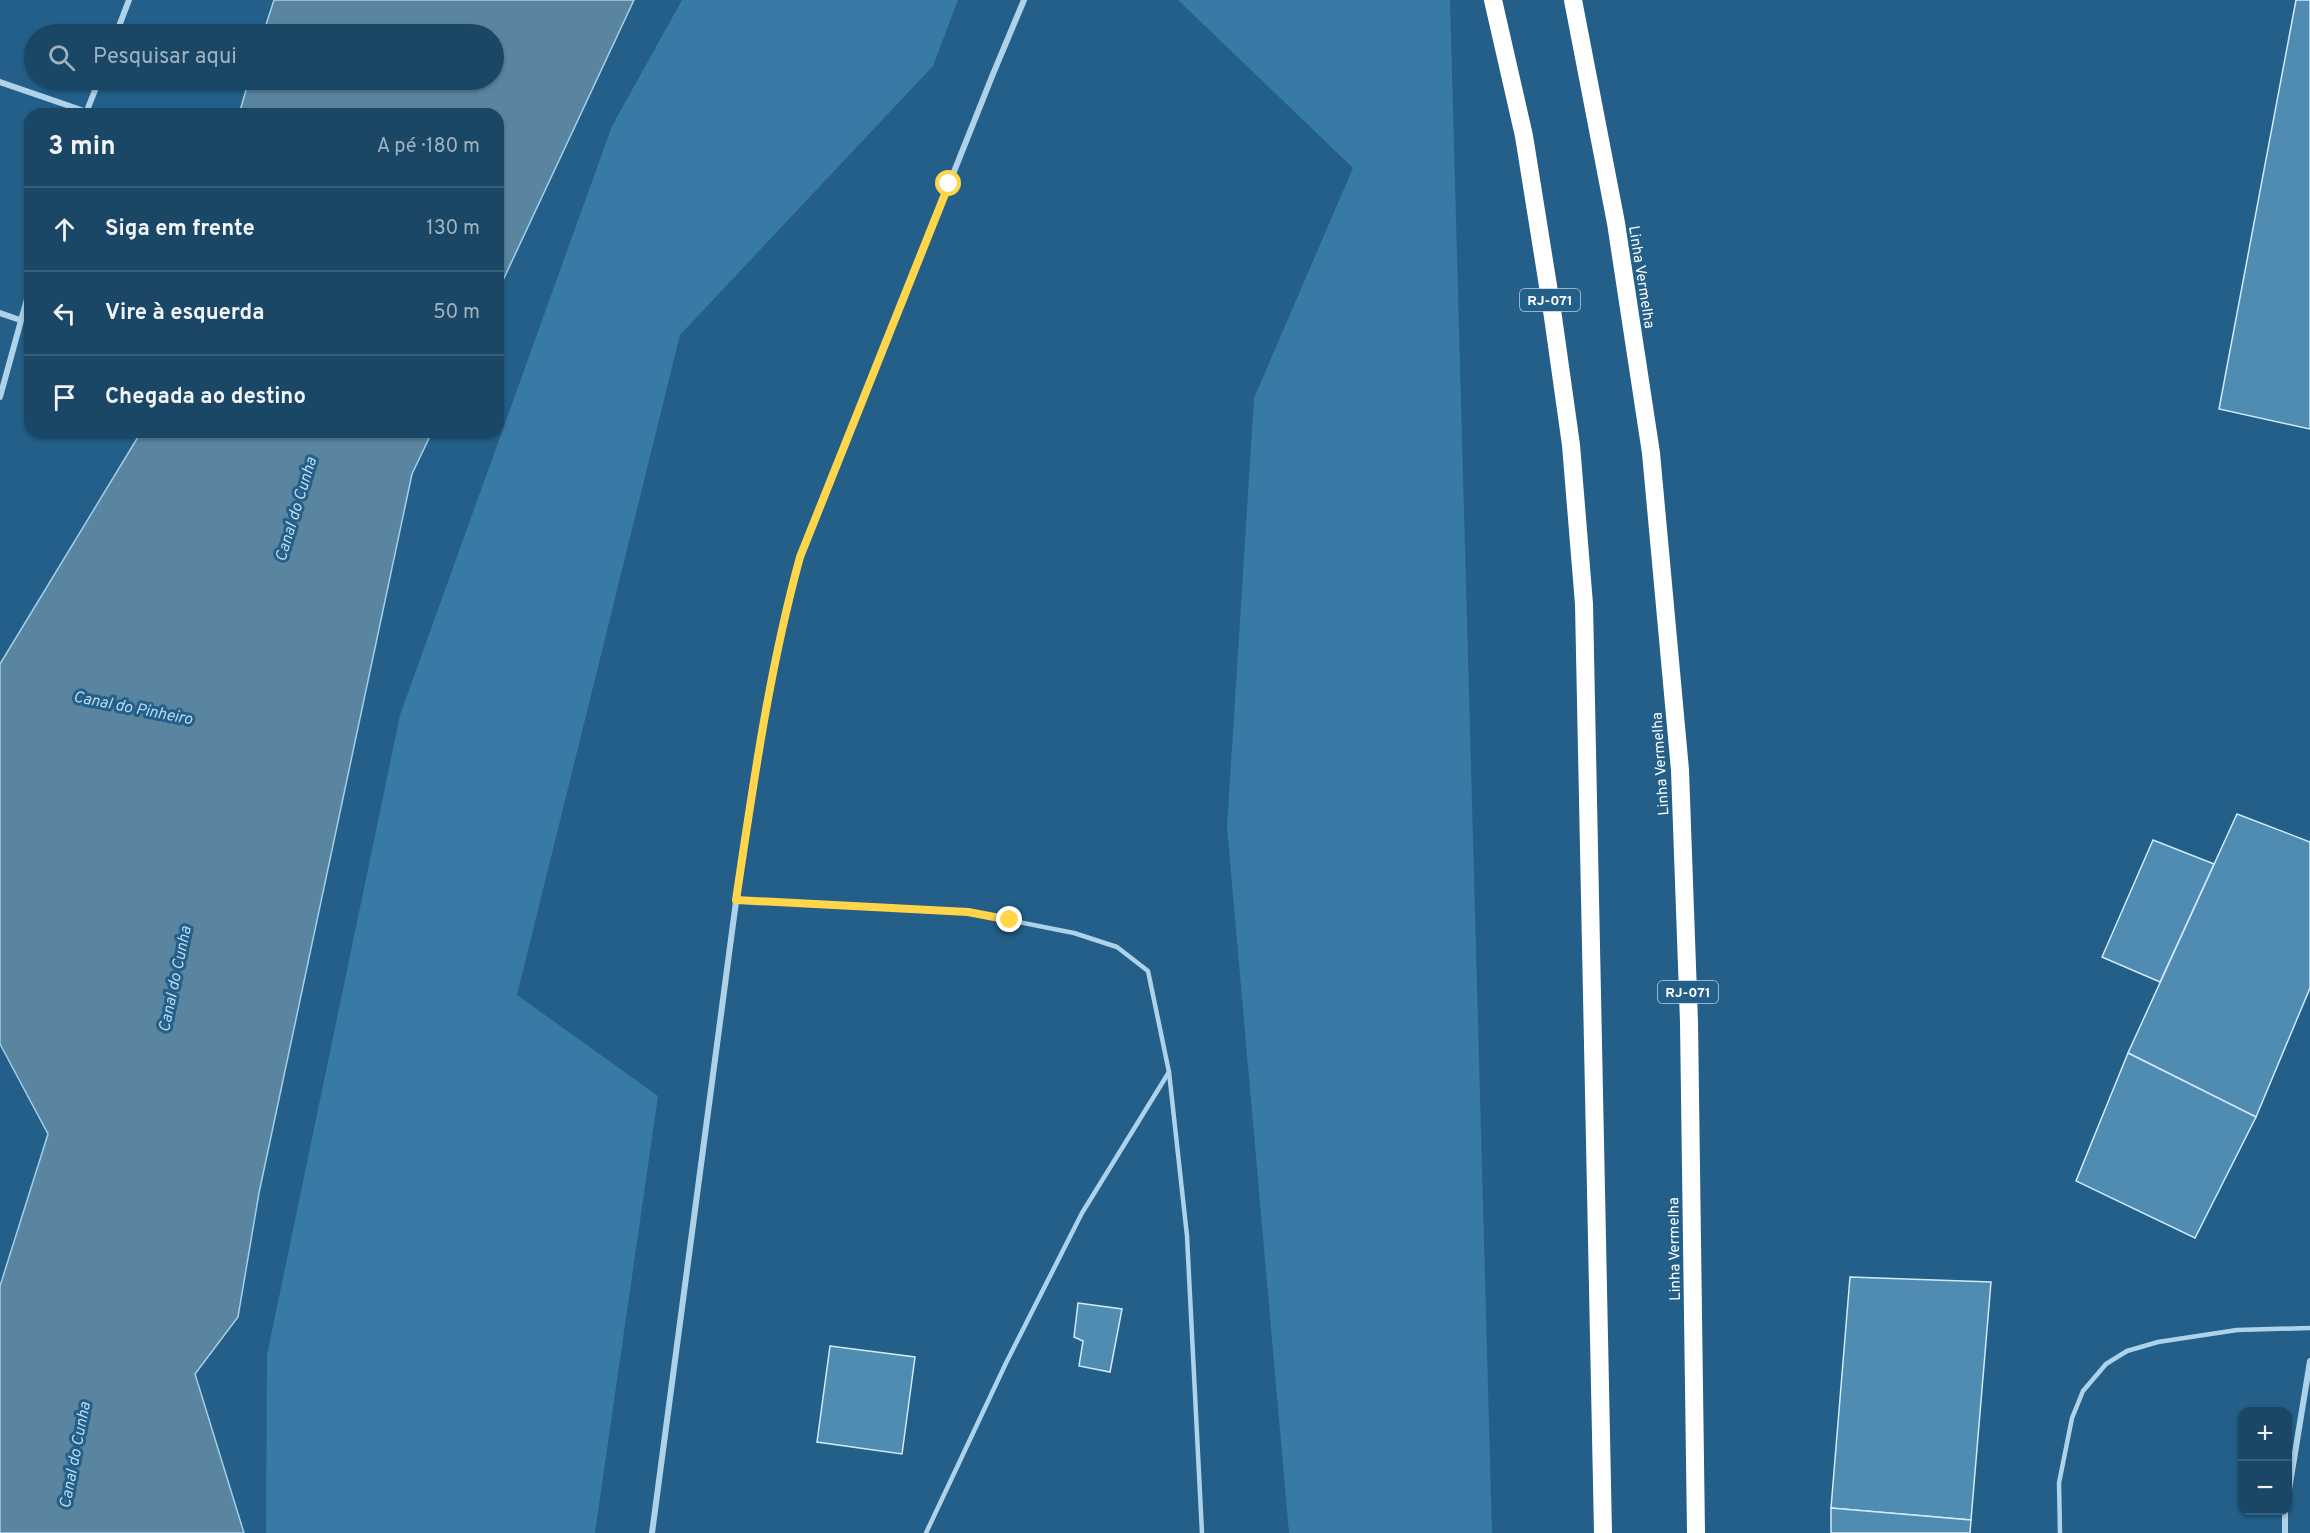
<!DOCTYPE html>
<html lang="pt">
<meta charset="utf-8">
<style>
body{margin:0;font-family:Overpass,sans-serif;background:#234e6c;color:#f1f3f6}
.controls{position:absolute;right:18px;bottom:18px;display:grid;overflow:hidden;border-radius:12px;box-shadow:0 2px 4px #0004}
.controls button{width:54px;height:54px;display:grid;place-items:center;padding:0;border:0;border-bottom:2px solid #385f7a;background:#1a4766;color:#f1f3f6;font:30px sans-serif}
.stop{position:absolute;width:18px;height:18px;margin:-14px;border:4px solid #ffd54a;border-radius:50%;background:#fff}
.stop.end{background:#ffd54a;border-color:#fff;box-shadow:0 2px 6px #0008}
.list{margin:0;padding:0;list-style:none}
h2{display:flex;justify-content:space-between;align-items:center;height:78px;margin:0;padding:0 24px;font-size:26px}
h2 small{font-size:20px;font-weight:400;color:#9fb2bf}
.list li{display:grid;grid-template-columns:39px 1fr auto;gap:18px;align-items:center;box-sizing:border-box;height:84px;padding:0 24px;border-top:2px solid #385f7a}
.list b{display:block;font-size:22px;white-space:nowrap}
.list em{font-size:20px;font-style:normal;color:#9fb2bf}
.icon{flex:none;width:33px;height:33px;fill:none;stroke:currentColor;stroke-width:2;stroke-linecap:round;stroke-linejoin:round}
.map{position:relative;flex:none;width:2310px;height:1533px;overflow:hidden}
.search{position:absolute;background:#1a4766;box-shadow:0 2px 4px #0004;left:24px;top:24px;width:480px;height:66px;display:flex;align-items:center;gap:15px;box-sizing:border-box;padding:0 21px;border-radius:33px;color:#9fb2bf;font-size:22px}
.panel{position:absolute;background:#1a4766;box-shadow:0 2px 4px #0004;left:24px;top:108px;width:480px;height:330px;border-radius:18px}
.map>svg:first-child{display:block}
</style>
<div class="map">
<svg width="2310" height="1533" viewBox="0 0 2310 1533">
<rect width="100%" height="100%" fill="#235f88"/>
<!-- green -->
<g fill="#377aa5">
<polygon points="682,0 958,0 933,66 680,335 517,995 658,1096 595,1533 266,1533 267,1355 400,715 612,126"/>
<polygon points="1178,0 1450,0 1492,1533 1289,1533 1227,827 1254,398 1353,168"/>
</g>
<!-- water -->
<g fill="#5a85a0" stroke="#a2cfea" stroke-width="1.5">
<polygon points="274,0 634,0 498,291 498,114 239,114 249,80 494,80 494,34 263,34"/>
<polygon points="141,432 432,432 412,474 259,1193 238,1317 195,1374 244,1533 0,1533 0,1286 48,1134 0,1044 0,664"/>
</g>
<!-- building -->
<g fill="#508bb2" stroke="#d2e9f7" stroke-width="1.5">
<polygon points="2296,0 2310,0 2310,429 2219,409"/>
<polygon points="2237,814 2310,842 2310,988 2256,1117 2128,1053"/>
<polygon points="2153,840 2214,864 2160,982 2102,957"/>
<polygon points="2128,1053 2256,1117 2195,1238 2076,1181"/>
<polygon points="1850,1277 1991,1282 1971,1520 1831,1508"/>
<polygon points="1078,1303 1122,1309 1110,1372 1079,1366 1083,1341 1074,1337"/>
<polygon points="830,1346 915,1357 902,1454 817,1442"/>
<polygon points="1831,1508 1971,1520 1970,1533 1831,1533"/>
</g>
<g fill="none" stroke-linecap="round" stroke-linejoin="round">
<!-- service -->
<g stroke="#aed2e9" stroke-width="4.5">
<polyline points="736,901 968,912 1074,933 1117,947 1148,971 1169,1072 1187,1236 1202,1533"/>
<polyline points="926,1533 1006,1363 1082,1213 1169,1072"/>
<polyline points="2060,1533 2059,1483 2072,1418 2083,1391 2106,1364 2127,1351 2158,1342 2237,1330 2310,1328"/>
</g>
<!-- minor -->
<g stroke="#aed2e9" stroke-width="6">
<polyline points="116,34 129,0"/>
<polyline points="0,82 87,112"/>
<polyline points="86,113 99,80"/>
<polyline points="0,313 20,320"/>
<polyline points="0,397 30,288"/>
<polyline points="2288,1496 2310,1361"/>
<path d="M652 1533C675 1358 699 1182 722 1007 742 857 760 704 800 557L993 74 1024 0"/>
<polyline points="2285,1533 2285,1510"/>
</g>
<!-- motorway -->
<g stroke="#fff" stroke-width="18">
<polyline points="1493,0 1524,136 1553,317 1571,445 1584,604 1603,1533"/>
<polyline points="1573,0 1616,223 1651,453 1680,770 1689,1022 1696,1533"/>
</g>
</g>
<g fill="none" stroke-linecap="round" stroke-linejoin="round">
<!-- route -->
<path stroke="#ffd54a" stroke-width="8" d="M949 184 800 557C769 670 753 786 736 900L968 912 1010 920"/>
</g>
<g text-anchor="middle" stroke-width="6" stroke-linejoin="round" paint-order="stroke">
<!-- shield labels -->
<g fill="#235f88" stroke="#bdcfdb" stroke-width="1.5">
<rect x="1520" y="289" width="60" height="22" rx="4.5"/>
<rect x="1658" y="981" width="60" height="22" rx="4.5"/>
</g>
<g font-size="14" font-weight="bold" fill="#fff">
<text x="1550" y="305">RJ-071</text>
<text x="1688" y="997">RJ-071</text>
</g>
<!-- street labels -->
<g font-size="15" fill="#fff" stroke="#235f88">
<text transform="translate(1642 277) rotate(81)" y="5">Linha Vermelha</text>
<text transform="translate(1660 764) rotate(-94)" y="5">Linha Vermelha</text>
<text transform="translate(1674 1249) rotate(-91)" y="5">Linha Vermelha</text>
</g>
<!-- water labels -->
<g font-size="16" font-style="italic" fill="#badcf1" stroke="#235f88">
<text transform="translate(295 509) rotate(-73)" y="6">Canal do Cunha</text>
<text transform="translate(133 707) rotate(11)" y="6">Canal do Pinheiro</text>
<text transform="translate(174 979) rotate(-78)" y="6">Canal do Cunha</text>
<text transform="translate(74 1455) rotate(-79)" y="6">Canal do Cunha</text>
</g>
</g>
</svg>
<div class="controls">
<button>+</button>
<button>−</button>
</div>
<div class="stop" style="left:949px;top:184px"></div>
<div class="stop end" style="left:1010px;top:920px"></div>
<div class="search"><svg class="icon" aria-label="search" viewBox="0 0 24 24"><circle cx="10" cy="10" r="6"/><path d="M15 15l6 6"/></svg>Pesquisar aqui</div>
<section class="panel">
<h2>3 min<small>A pé · 180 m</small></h2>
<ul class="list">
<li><svg class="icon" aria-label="ahead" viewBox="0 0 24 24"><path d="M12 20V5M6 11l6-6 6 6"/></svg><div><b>Siga em frente</b></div><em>130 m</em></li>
<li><svg class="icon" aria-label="left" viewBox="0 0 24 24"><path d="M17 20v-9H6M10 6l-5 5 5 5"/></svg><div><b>Vire à esquerda</b></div><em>50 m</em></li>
<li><svg class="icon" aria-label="arrive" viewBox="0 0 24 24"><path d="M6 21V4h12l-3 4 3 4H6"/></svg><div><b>Chegada ao destino</b></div></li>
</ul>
</section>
</div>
